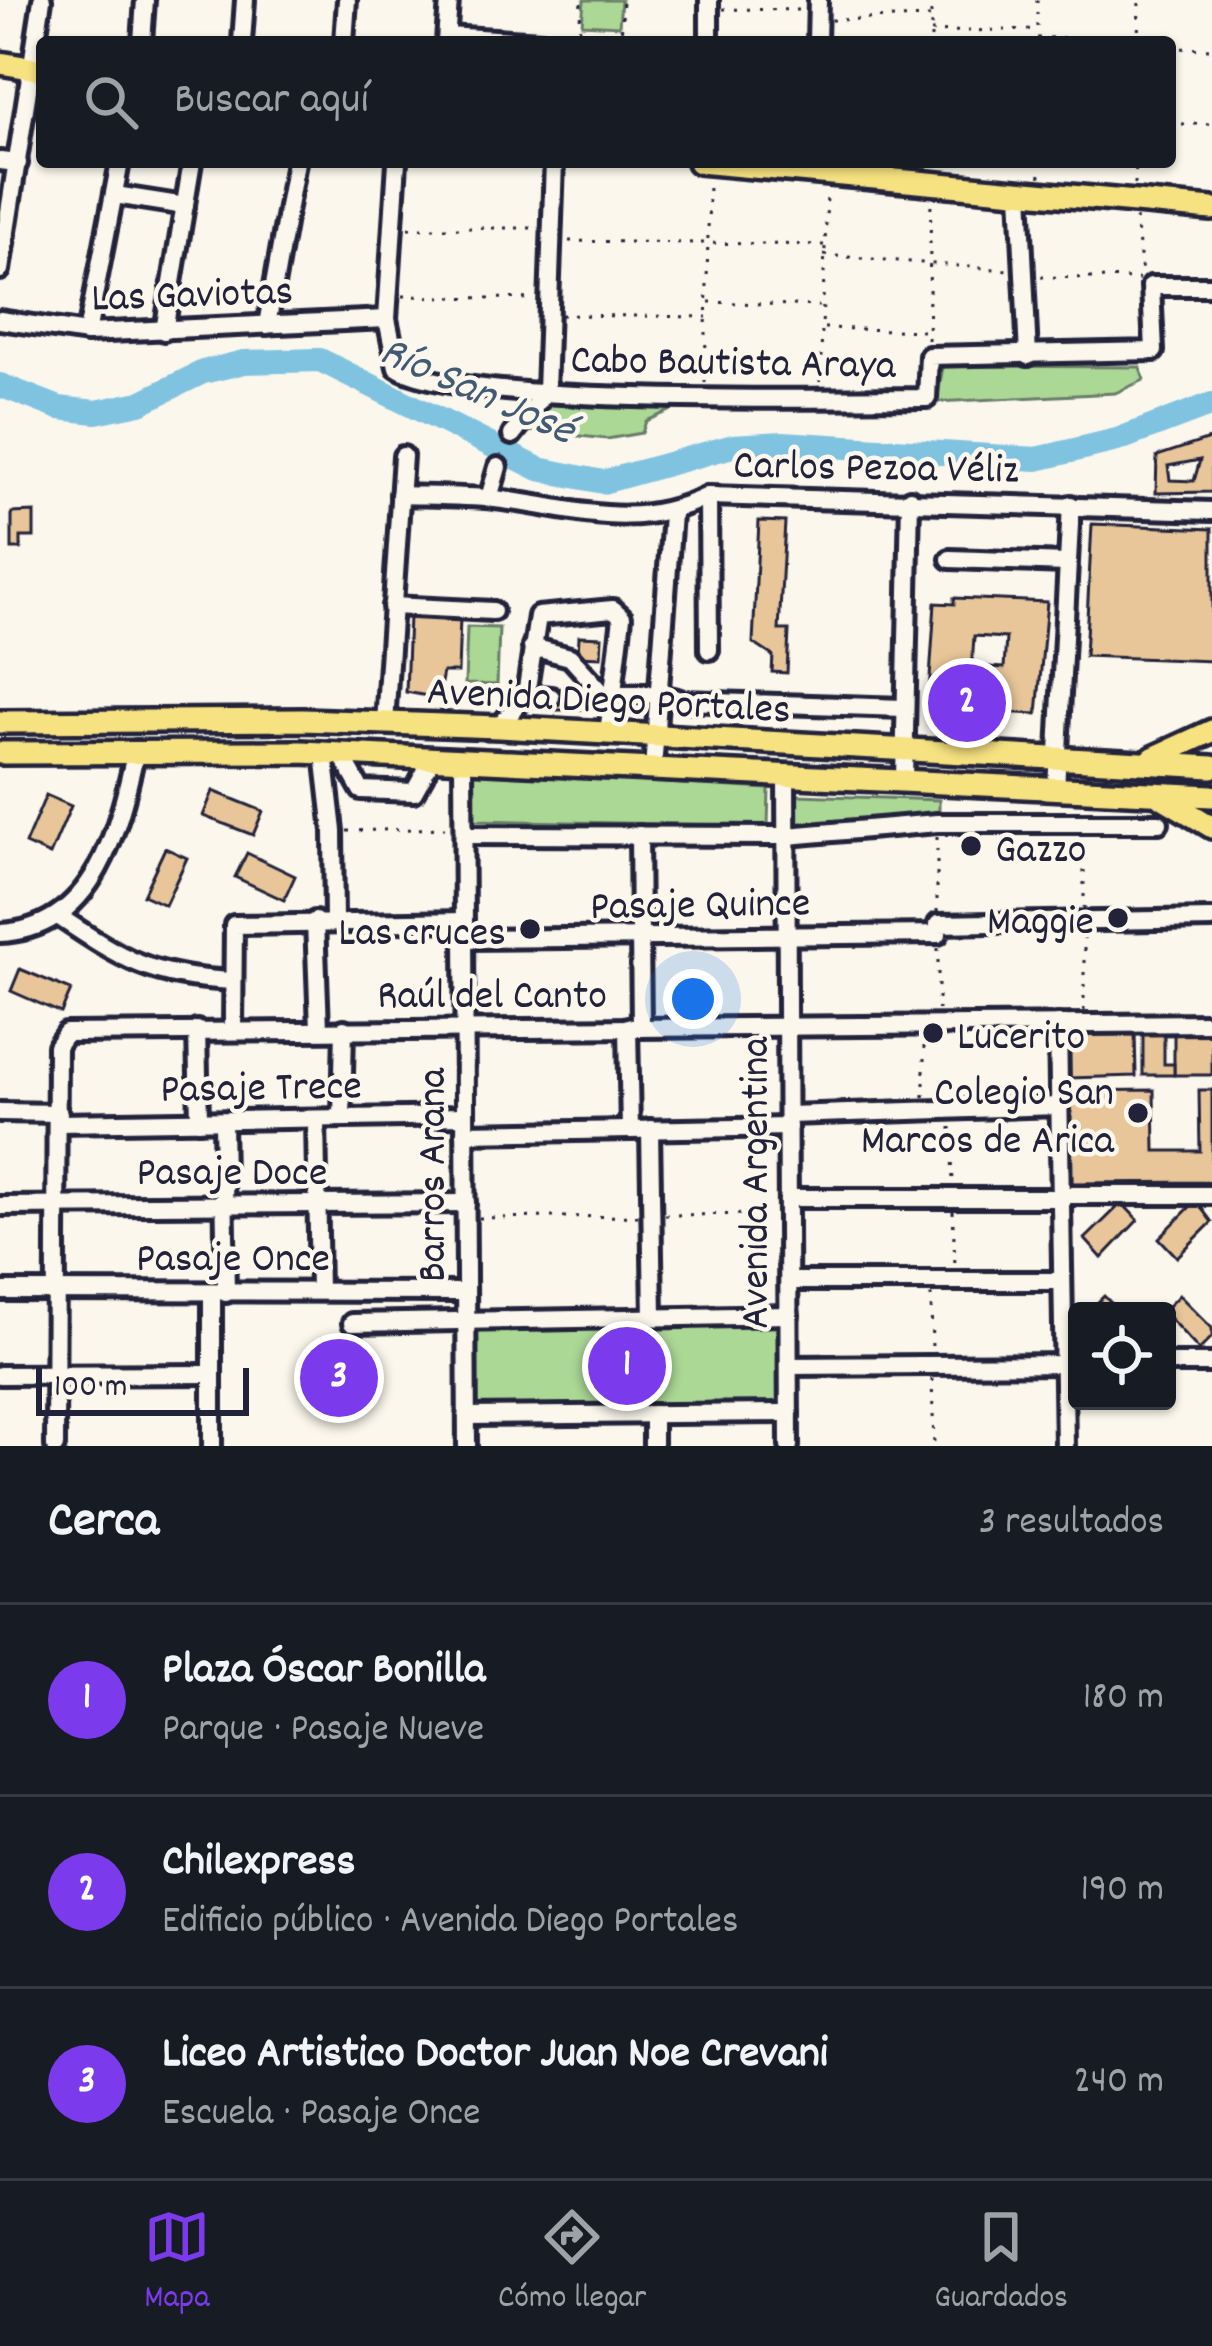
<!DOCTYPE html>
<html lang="es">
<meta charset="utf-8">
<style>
body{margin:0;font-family:Dekko,sans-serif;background:#242831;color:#f1f3f6}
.controls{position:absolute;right:36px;bottom:36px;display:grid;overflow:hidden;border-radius:12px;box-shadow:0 3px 9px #0004}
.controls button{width:108px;height:108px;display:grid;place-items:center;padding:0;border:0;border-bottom:3px solid #363941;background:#171b24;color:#f1f3f6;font:60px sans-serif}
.scale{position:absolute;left:36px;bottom:30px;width:213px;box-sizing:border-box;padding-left:12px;border:6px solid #22223b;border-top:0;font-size:33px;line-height:42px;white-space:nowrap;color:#22223b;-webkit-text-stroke:9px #fbf7ec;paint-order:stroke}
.you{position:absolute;left:693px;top:999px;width:42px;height:42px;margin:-30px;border:9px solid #fff;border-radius:50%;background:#1a73e8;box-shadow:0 0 0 18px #1a73e833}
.badge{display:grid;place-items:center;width:78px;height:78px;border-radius:50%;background:#7c3aed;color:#fff;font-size:39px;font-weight:700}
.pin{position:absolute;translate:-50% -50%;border:6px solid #fff;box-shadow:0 3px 12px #0006}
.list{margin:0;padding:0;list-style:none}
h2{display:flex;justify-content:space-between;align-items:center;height:156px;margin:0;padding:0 48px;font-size:51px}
h2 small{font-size:39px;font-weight:400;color:#9ea1a6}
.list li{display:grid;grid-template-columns:78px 1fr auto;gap:36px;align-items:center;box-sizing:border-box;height:192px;padding:0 48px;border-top:3px solid #363941}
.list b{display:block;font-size:45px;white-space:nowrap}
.list p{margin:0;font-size:39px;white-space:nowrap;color:#9ea1a6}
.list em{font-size:39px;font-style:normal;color:#9ea1a6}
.icon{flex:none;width:66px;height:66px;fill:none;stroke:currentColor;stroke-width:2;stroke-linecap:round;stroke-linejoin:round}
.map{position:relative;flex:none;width:1212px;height:1446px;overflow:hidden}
.search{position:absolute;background:#171b24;box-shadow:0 3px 9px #0004;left:36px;right:36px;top:36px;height:132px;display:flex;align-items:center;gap:30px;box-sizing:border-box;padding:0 42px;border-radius:12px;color:#9ea1a6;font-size:45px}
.sheet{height:732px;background:#171b24}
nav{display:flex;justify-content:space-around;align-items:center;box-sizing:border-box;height:168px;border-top:3px solid #363941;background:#171b24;font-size:33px;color:#9ea1a6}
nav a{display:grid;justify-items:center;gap:6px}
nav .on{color:#7c3aed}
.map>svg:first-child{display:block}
</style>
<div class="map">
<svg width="1212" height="1446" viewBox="0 0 1212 1446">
<rect width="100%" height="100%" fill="#fbf7ec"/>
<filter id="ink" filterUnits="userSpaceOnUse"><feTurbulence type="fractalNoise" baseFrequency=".00833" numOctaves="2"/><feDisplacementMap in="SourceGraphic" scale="24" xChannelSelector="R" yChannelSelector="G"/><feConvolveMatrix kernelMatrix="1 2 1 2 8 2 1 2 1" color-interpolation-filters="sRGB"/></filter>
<g filter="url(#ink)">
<!-- green -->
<g fill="#acd896" stroke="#677d68" stroke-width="3">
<polygon points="584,0 621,0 619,26 582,24"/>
<polygon points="943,366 1140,367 1144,380 1115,393 937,402"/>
<polygon points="546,392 673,395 670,411 646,421 642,433 607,439 534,431 512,435"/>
<polygon points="467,627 499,628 497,685 465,684"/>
<polygon points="471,772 769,789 768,826 472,820"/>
<polygon points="798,795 939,800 939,816 919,816 916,823 795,829"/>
<polygon points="782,1323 780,1406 472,1409 473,1326"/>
</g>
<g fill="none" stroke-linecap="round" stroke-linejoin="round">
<!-- river -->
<polyline stroke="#80c3e0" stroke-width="24" points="0,385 59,408 96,412 140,403 203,372 244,362 320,360 539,469 603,482 733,446 783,443 1037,459 1117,440 1212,404"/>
</g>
<!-- building -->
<g fill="#e8c699" stroke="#22223b" stroke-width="3" fill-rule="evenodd">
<path d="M1212 438V492L1156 493 1157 456ZM1200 460 1194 481 1170 480 1168 466Z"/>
<polygon points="34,512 34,537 21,537 21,549 12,549 12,513"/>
<polygon points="759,521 785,522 779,630 789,630 787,673 772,672 773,656 753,643"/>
<polygon points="1092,524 1212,529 1212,661 1085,656"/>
<path d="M954 598 1047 602 1037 714 928 708 935 603 954 604ZM974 636 1006 638 1004 668 972 666Z"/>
<polygon points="409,616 460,618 458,672 443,672 438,698 406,692"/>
<polygon points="579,636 602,637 601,657 578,656"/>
<polygon points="551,688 573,689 572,710 550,710"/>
<polygon points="213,791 263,811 253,835 203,816"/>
<polygon points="46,795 71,806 50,855 25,844"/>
<polygon points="165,848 187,858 165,905 143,895"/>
<polygon points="247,853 295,876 284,900 235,877"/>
<polygon points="20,969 71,990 61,1013 11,991"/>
<polygon points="1212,1030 1212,1075 1174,1075 1174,1031"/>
<polygon points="1135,1031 1136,1076 1069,1078 1068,1033"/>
<polygon points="1143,1032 1164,1032 1164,1064 1174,1064 1174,1075 1143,1075"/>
<polygon points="1154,1090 1155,1151 1200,1151 1199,1090 1212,1090 1212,1182 1068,1183 1066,1091"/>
<polygon points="1196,1201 1212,1222 1177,1257 1159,1238"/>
<polygon points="1122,1203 1138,1220 1102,1258 1085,1239"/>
<polygon points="1179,1295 1212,1328 1212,1337 1199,1350 1163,1311"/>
<polygon points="1104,1296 1119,1311 1089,1311"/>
</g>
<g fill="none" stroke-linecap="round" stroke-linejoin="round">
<!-- minor casing -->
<g stroke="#22223b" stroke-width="26">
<g id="minor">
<polyline points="709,0 709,42"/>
<polyline points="447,36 541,42"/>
<polyline points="142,42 145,0"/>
<polyline points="242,42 245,0"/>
<polyline points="344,42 347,0"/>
<polyline points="446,42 449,0"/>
<polyline points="817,42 818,0"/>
<polyline points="0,161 18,163"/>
<path d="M397 162 387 319 397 367C453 407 838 398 927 398L929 356 1154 351 1151 286H1212"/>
<polyline points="1020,192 1028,356"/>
<polyline points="115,195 185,206"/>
<polyline points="0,270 42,0"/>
<polyline points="0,320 87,333 387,319"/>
<polyline points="267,325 296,162"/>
<polyline points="164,331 192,162"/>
<polyline points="87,333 120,162"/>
<polyline points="512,435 546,392 554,162"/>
<path d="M400 495C432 496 464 496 495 499 576 508 630 533 708 496L1212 511"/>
<polyline points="708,496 709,650"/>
<polyline points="489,498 498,467"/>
<polyline points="950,559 1067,563"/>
<polyline points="392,606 493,611"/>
<polyline points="532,647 570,657 607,698"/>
<polyline points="526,695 538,616 613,609 622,617 608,734"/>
<path d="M573 698C611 698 647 687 683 701L904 708"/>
<polyline points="385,723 403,456"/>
<polyline points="499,727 526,695 551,697"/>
<polyline points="324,753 333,831 334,922"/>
<polyline points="341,754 361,790 414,792 433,758"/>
<polyline points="463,759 467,1446"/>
<polyline points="653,769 672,514"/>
<polyline points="786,776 789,1446"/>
<polyline points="904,779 910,499"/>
<polyline points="1056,789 1071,505"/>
<polyline points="464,835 787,836 937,823 1159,823"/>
<polyline points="639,835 641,1027"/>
<path d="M58 916C125 961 151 977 233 981"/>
<polyline points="315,921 319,1029"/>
<path d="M0 933C96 929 119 827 136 750"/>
<polyline points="464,939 938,934 938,924 1212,919"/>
<polyline points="1058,1024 1065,1446"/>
<polyline points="628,1027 630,1130"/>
<polyline points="197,1030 199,1121"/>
<polyline points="233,1030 234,925 464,921"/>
<polyline points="0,1112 59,1113"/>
<polyline points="788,1115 1059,1106"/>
<polyline points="342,1118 344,1029"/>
<polyline points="316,1119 319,1291"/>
<polyline points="223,1122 226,1293"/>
<polyline points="59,1123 465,1116"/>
<polyline points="650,1129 653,1317"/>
<polyline points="465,1133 788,1127"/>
<polyline points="1061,1195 1212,1195"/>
<polyline points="788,1198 1061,1198"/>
<polyline points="0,1206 466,1203"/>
<polyline points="789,1281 1062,1281"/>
<polyline points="0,1291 466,1292"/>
<polyline points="212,1292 212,1446"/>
<polyline points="352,1323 789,1315"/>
<polyline points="1167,1363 1212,1363"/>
<polyline points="789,1366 1077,1364"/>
<polyline points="0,1375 212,1374"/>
<polyline points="467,1416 789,1413"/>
<polyline points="55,1446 57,1046 66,1033 1212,1023"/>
<polyline points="653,1446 653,1414"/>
</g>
</g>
<!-- major casing -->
<g stroke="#22223b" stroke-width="30">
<g id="major">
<polyline points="0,63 42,70"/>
<polyline points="699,162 1212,209"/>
<polyline points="0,722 303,720 499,727 1212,767"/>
<polyline points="0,753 301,752 1212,796"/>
<polyline points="1153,758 1212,731"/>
<polyline points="1162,797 1212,827"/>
</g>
</g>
<!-- path -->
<g stroke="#22223b" stroke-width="3" stroke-dasharray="3 9" stroke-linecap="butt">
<polyline points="931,0 931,42"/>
<polyline points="1037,0 1037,28"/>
<polyline points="723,9 803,10"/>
<polyline points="831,20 931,17"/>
<polyline points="931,32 1037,29"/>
<polyline points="1037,38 1138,37"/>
<polyline points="579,42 581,0"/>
<polyline points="621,42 623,0"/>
<polyline points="1138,42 1139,0"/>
<polyline points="1170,48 1212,49"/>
<polyline points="1170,124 1212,124"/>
<polyline points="1039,162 1040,178"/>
<polyline points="1135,184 1136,162"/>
<polyline points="1136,218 1142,274"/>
<polyline points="408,228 536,228"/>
<polyline points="569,241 825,245"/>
<polyline points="824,255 1008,270"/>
<polyline points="1041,277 1139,279"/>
<polyline points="403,296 532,299"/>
<polyline points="709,302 819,306"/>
<polyline points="561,315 707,317"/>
<polyline points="824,328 927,331"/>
<polyline points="928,340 931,200"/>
<polyline points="820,382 827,194"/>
<polyline points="705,383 709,183"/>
<polyline points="992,711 991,720 976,719 976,725 1000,726 999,736"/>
<polyline points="347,831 445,828"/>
<polyline points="937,837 937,911"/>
<polyline points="1084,909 1084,840"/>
<polyline points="1084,936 1084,1011"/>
<polyline points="938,948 938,1010"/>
<polyline points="924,1097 924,1041"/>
<polyline points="951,1127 953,1183"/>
<polyline points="953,1211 955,1267"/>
<polyline points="665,1215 770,1214"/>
<polyline points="479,1218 638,1216"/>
<polyline points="931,1295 932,1351"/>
<polyline points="932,1379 934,1446"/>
</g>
<!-- minor -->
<use href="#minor" stroke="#fbf7ec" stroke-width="16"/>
<!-- major -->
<use href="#major" stroke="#f7e281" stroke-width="21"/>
</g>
</g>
<!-- markers -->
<g fill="#22223b" stroke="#fbf7ec" stroke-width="4.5">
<circle cx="971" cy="846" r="12"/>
<circle cx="1118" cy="918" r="12"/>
<circle cx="530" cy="929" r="12"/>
<circle cx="933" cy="1033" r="12"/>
<circle cx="1138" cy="1113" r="12"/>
</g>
<g text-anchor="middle" stroke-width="9" stroke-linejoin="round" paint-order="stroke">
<!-- street labels -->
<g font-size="42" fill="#22223b" stroke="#fbf7ec">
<text transform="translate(192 291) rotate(-2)" y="15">Las Gaviotas</text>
<text transform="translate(733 359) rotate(1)" y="15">Cabo Bautista Araya</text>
<text transform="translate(876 464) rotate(1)" y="15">Carlos Pezoa Véliz</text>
<text transform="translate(609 697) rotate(3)" y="15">Avenida Diego Portales</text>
<text transform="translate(700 901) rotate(-1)" y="15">Pasaje Quince</text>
<text x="492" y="1007">Raúl del Canto</text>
<text transform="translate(261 1084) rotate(-1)" y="15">Pasaje Trece</text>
<text x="232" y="1184">Pasaje Doce</text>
<text transform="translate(429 1175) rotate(-90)" y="15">Barros Arana</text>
<text transform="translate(752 1183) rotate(-90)" y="15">Avenida Argentina</text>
<text x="233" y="1270">Pasaje Once</text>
</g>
<!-- poi labels -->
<g font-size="42" fill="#22223b" stroke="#fbf7ec" text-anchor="end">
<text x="995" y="861" text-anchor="start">Gazzo</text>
<text x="1094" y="933">Maggie</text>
<text x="506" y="944">Las cruces</text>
<text x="957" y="1048" text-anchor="start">Lucerito</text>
<text x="1114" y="1104">Colegio San<tspan x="1114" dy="48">Marcos de Arica</tspan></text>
</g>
<!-- water labels -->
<g font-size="45" font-style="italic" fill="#435a75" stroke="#fbf7ec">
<text transform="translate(479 387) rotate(24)" y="16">Río San José</text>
</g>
</g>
</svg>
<div class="controls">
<button><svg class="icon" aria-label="locate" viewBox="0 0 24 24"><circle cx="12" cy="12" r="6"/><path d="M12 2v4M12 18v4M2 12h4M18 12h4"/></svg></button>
</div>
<div class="scale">100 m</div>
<div class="you"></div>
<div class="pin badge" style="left:627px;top:1366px">1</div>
<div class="pin badge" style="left:967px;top:703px">2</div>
<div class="pin badge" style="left:339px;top:1378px">3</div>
<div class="search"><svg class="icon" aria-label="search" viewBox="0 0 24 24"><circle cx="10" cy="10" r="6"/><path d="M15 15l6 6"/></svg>Buscar aquí</div>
</div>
<section class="sheet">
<h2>Cerca<small>3 resultados</small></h2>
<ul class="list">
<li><span class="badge">1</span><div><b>Plaza Óscar Bonilla</b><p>Parque · Pasaje Nueve</p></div><em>180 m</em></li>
<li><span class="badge">2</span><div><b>Chilexpress</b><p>Edificio público · Avenida Diego Portales</p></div><em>190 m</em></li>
<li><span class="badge">3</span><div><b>Liceo Artistico Doctor Juan Noe Crevani</b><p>Escuela · Pasaje Once</p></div><em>240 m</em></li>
</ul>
</section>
<nav>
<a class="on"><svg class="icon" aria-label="map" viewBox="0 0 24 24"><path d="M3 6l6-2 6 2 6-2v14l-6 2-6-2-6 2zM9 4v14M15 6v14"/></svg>Mapa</a>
<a><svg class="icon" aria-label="directions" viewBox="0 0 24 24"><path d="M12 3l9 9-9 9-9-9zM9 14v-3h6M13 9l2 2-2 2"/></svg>Cómo llegar</a>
<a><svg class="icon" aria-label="saved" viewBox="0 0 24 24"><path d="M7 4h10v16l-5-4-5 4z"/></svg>Guardados</a>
</nav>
